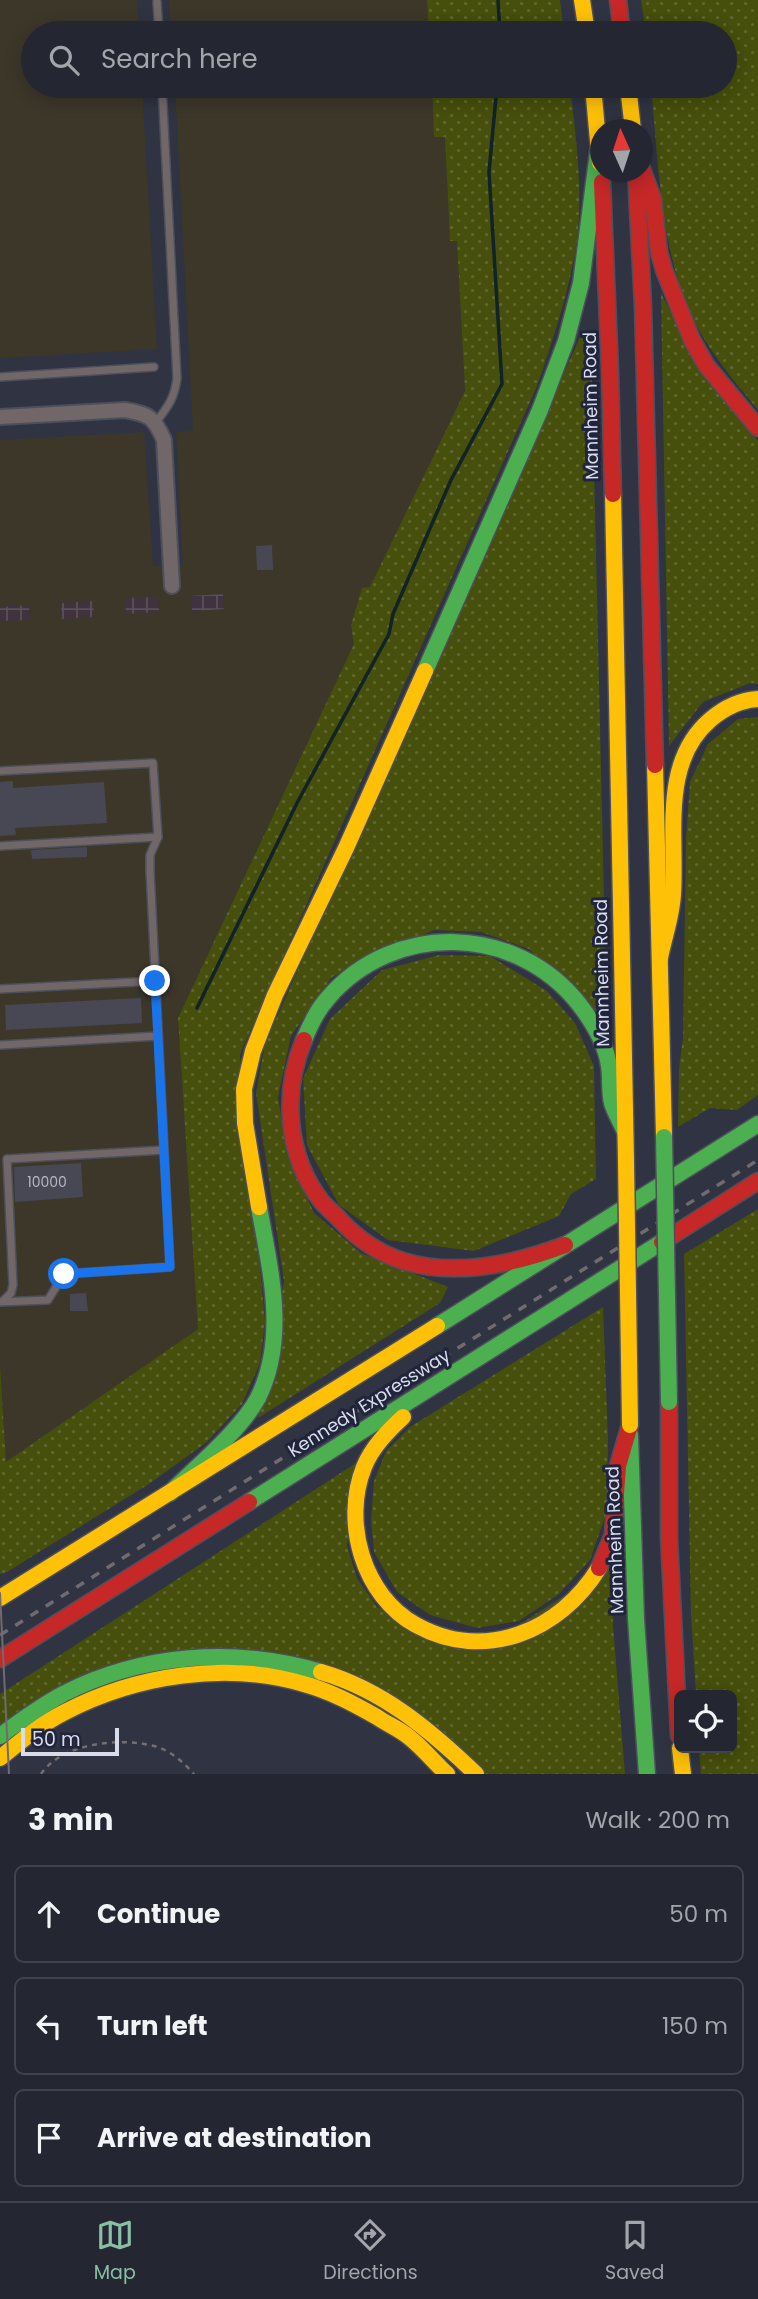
<!DOCTYPE html>
<meta charset="utf-8">
<style>
body{margin:0;font-family:Poppins,sans-serif;background:#30323d;color:#f1f3f6}
.controls{position:absolute;right:21px;bottom:21px;display:grid;overflow:hidden;border-radius:10px;box-shadow:0 4px 18px #0003}
.controls button{width:63px;height:63px;display:grid;place-items:center;padding:0;border:0;border-bottom:2px solid #41434d;background:#242631;color:#f1f3f6;font:35px sans-serif}
.compass{position:absolute;left:590px;top:119px;width:63px;height:63px;border-radius:50%;background:#242631;box-shadow:0 4px 18px #0003;rotate:357deg}
.scale{position:absolute;left:21px;bottom:18px;width:98px;box-sizing:border-box;padding-left:7px;border:4px solid #d8dceb;border-top:0;font-size:19px;line-height:24px;white-space:nowrap;color:#d8dceb;-webkit-text-stroke:5px #20253c;paint-order:stroke}
.stop{position:absolute;width:21px;height:21px;margin:-16px;border:5px solid #1a73e8;border-radius:50%;background:#fff}
.stop.end{background:#1a73e8;border-color:#fff;box-shadow:0 2px 7px #0008}
.list{margin:0;padding:0;list-style:none}
h2{display:flex;justify-content:space-between;align-items:center;height:91px;margin:0;padding:0 28px;font-size:30px}
h2 small{font-size:23px;font-weight:400;color:#a3a5ab}
.list li{display:grid;grid-template-columns:46px 1fr auto;gap:21px;align-items:center;box-sizing:border-box;height:98px;margin:0 14px 14px;padding:0 14px;border:2px solid #41434d;border-radius:10px}
.list b{display:block;font-size:26px;white-space:nowrap}
.list em{font-size:23px;font-style:normal;color:#a3a5ab}
.icon{flex:none;width:38px;height:38px;fill:none;stroke:currentColor;stroke-width:2;stroke-linecap:round;stroke-linejoin:round}
.map{position:relative;flex:none;width:758px;height:1774px;overflow:hidden}
.search{position:absolute;background:#242631;box-shadow:0 4px 18px #0003;left:21px;right:21px;top:21px;height:77px;display:flex;align-items:center;gap:18px;box-sizing:border-box;padding:0 24px;border-radius:38px;color:#a3a5ab;font-size:26px}
.sheet{height:427px;background:#242631}
nav{display:flex;justify-content:space-around;align-items:center;box-sizing:border-box;height:98px;border-top:2px solid #41434d;background:#242631;font-size:19px;color:#a3a5ab}
nav a{display:grid;justify-items:center;gap:4px}
nav .on{color:#8abfa5}
.map>svg:first-child{display:block}
</style>
<div class="map">
<svg width="758" height="1774" viewBox="0 0 758 1774">
<defs>
<pattern id="industrial-grid" width="8" height="8" patternUnits="userSpaceOnUse" patternTransform="scale(1.75)"><rect width="8" height="8" fill="#40323e"/><path d="M0 4h8M4 0v8" fill="none" stroke="#5b4f5a"/></pattern>
<pattern id="green-dots" width="8" height="8" patternUnits="userSpaceOnUse" patternTransform="scale(1.75)"><rect width="8" height="8" fill="#464f0b"/><path d="M2 2h.1M6 6h.1" fill="none" stroke="#60682f" stroke-width="1.8" stroke-linecap="round"/></pattern>
</defs>
<rect width="100%" height="100%" fill="#303341"/>
<!-- commercial -->
<g fill="#3d372a">
<polygon points="0,0 137,0 139,33 33,33 33,86 142,86 157,349 0,358"/>
<polygon points="169,0 427,0 429,33 171,33"/>
<polygon points="175,86 432,86 434,136 445,137 450,240 457,240 465,391 370,587 362,588 351,625 354,644 178,1018 198,1329 6,1463 0,1365 0,621 30,619 29,605 0,607 0,440 144,432 153,566 183,565 176,432 193,430"/>
</g>
<!-- industrial -->
<g fill="url(#industrial-grid)">
<polygon points="223,594 224,609 192,611 191,596"/>
<polygon points="158,597 159,612 126,614 125,598"/>
<polygon points="93,601 94,617 62,619 61,603"/>
<polygon points="29,605 30,620 0,621 0,607"/>
</g>
<!-- green -->
<g fill="url(#green-dots)">
<polygon points="427,0 560,0 564,33 429,33"/>
<path d="M641 0H758V410C739 387 719 363 703 337 660 267 659 166 651 86H725V33H646Z"/>
<path d="M432 86H570C576 138 584 195 576 247 568 295 553 340 537 386L240 1054 265 1321 260 1363 242 1404 207 1442 149 1484 7 1572 0 1574V1365L6 1462 198 1329 178 1018 354 644 351 625 362 588 370 587 465 391 457 241H450L445 137H434Z"/>
<polygon points="661,293 702,371 758,441 758,684 750,683 703,702 669,746"/>
<polygon points="581,335 591,336 607,1028 529,949 481,932 434,930 332,977 291,1036 278,1097 288,1156 314,1213 361,1253 448,1287 440,1303 258,1418 284,1281 256,1093 265,1044"/>
<polygon points="758,717 758,1095 737,1110 710,1108 678,1127 679,1068 683,1038 686,838 690,782 708,744 738,719"/>
<polygon points="439,955 490,956 547,991 575,1023 594,1066 596,1179 571,1194 559,1216 474,1251 388,1240 339,1205 307,1145 303,1079 330,1019 382,970"/>
<polygon points="758,1209 758,1774 701,1774 699,1748 732,1748 732,1695 696,1695 691,1615 684,1254"/>
<polygon points="603,1307 608,1439 607,1511 590,1560 559,1594 519,1621 477,1628 430,1615 397,1592 374,1552 371,1520 374,1481 386,1451 410,1427"/>
<polygon points="356,1463 347,1546 357,1578 377,1607 478,1651 610,1566 613,1625 625,1774 483,1774 258,1653 0,1726 0,1694"/>
</g>
<g fill="none" stroke-linecap="round" stroke-linejoin="round">
<!-- stream -->
<g stroke="#112228" stroke-width="3.5">
<polyline points="498,0 500,33"/>
<polyline points="197,1008 297,803 389,634 393,614 451,480 502,384 489,172 497,86"/>
</g>
</g>
<!-- building -->
<g fill="#474853">
<polygon points="272,545 273,570 257,570 256,546"/>
<polygon points="13,781 13,788 104,782 107,823 15,828 16,835 0,836 0,782"/>
<polygon points="87,847 87,857 32,859 31,850"/>
<polygon points="141,998 142,1023 6,1030 5,1005"/>
<polygon points="81,1163 83,1197 15,1202 14,1167"/>
<polygon points="86,1293 88,1311 70,1311 70,1294"/>
</g>
<g fill="none" stroke-linecap="round" stroke-linejoin="round">
<!-- lane casing -->
<g stroke="#4d4f5b" stroke-width="10">
<g id="lane">
<polyline points="157,2 159,33"/>
<polyline points="0,377 154,367"/>
<path d="M156 422C168 407 175 397 177 378L162 86"/>
<polyline points="0,771 153,763 158,837 150,855 150,871 170,1267 64,1274 48,1300 0,1302"/>
<polyline points="0,846 158,837"/>
<polyline points="0,989 155,981"/>
<polyline points="1,1045 158,1036"/>
<polyline points="3,1301 11,1293 13,1285 7,1159 164,1150"/>
</g>
</g>
<!-- street casing -->
<g stroke="#4d4f5b" stroke-width="18">
<path id="street" d="M0 417 125 410C149 414 154 417 164 440L172 586"/>
</g>
<!-- fast casing -->
<g stroke="#4d4f5b" stroke-width="19">
<g id="fast">
<polyline points="425,671 540,410 566,341 581,283 599,144"/>
<path d="M304 1040C310 1025 317 1010 328 998 394 921 516 924 579 1004 592 1021 606 1044 609 1066 611 1078 609 1091 612 1103 615 1113 621 1122 625 1132"/>
<polyline points="437,1326 758,1124"/>
<polyline points="630,1435 636,1619 647,1774"/>
<path d="M170 1493C197 1466 240 1431 258 1398 288 1337 270 1270 259 1207"/>
<polyline points="249,1502 662,1242"/>
<path d="M0 1736C20 1721 41 1706 63 1694 143 1653 235 1647 321 1672"/>
</g>
</g>
<!-- slow casing -->
<g stroke="#4d4f5b" stroke-width="19">
<g id="slow">
<polyline points="582,0 587,33"/>
<polyline points="593,86 600,163"/>
<polyline points="628,86 633,130"/>
<polyline points="613,494 626,1161"/>
<polyline points="655,765 664,1137"/>
<path d="M660 958C664 937 672 916 673 894 677 837 660 763 710 720 724 708 739 700 758 699"/>
<polyline points="259,1207 245,1123 244,1089 253,1051 275,995 346,848 425,671"/>
<path d="M403 1417C388 1431 372 1447 364 1467 342 1522 363 1596 416 1625 485 1663 560 1631 599 1568"/>
<polyline points="0,1598 437,1326"/>
<path d="M321 1672C383 1690 430 1730 476 1774"/>
<polyline points="680,1748 683,1774"/>
<path d="M0 1758C21 1741 41 1724 65 1712 136 1675 227 1661 304 1684 330 1691 354 1704 377 1717 387 1724 399 1729 409 1737 423 1748 434 1762 447 1774"/>
</g>
</g>
<!-- jam casing -->
<g stroke="#4d4f5b" stroke-width="19">
<g id="jam">
<polyline points="618,0 622,33"/>
<polyline points="642,169 653,199 659,252 664,270 692,340 706,365 758,428"/>
<polyline points="636,172 643,306 655,765"/>
<polyline points="602,182 610,370 613,494"/>
<path d="M304 1040C282 1092 286 1156 322 1202 328 1209 335 1214 341 1221 359 1240 378 1253 403 1261 455 1277 515 1264 565 1245"/>
<polyline points="662,1242 758,1181"/>
<polyline points="669,1402 669,1537 679,1736"/>
<polyline points="599,1568 613,1535 618,1466 630,1425"/>
<polyline points="0,1659 249,1502"/>
</g>
</g>
<!-- path -->
<path stroke="#756e71" stroke-width="2.5" stroke-dasharray="5 5" stroke-linecap="butt" d="M41 1774C62 1743 120 1737 154 1746 170 1750 183 1762 194 1774"/>
<!-- lane -->
<use href="#lane" stroke="#716769" stroke-width="7"/>
<!-- street -->
<use href="#street" stroke="#716769" stroke-width="14"/>
<!-- fast -->
<use href="#fast" stroke="#4caf50" stroke-width="16"/>
<!-- slow -->
<use href="#slow" stroke="#ffc107" stroke-width="16"/>
<!-- jam -->
<use href="#jam" stroke="#c62828" stroke-width="16"/>
<!-- tram -->
<polyline stroke="#716b70" stroke-width="2" points="0,1593 9,1774"/>
<!-- rail -->
<polyline stroke="#716b70" stroke-width="3.5" stroke-dasharray="9 9" stroke-linecap="butt" points="0,1635 758,1160"/>
<!-- fast-bridge casing -->
<g stroke="#4d4f5b" stroke-width="19" stroke-linecap="butt">
<polyline id="fast-bridge" points="664,1137 669,1402"/>
</g>
<!-- slow-bridge casing -->
<g stroke="#4d4f5b" stroke-width="19" stroke-linecap="butt">
<polyline id="slow-bridge" points="626,1161 630,1425"/>
</g>
<!-- fast-bridge -->
<use href="#fast-bridge" stroke="#4caf50" stroke-width="16"/>
<!-- slow-bridge -->
<use href="#slow-bridge" stroke="#ffc107" stroke-width="16"/>
</g>
<g fill="none" stroke-linecap="round" stroke-linejoin="round">
<!-- route -->
<polyline stroke="#1a73e8" stroke-width="9" points="64,1274 170,1267 155,981"/>
</g>
<g text-anchor="middle" stroke-width="6" stroke-linejoin="round" paint-order="stroke">
<!-- number labels -->
<g font-size="14" fill="#b4b7c5">
<text x="47" y="1187">10000</text>
</g>
<!-- street labels -->
<g font-size="18" fill="#d8dceb" stroke="#20253c">
<text transform="translate(591 406) rotate(-91)" y="6">Mannheim Road</text>
<text transform="translate(602 973) rotate(-91)" y="6">Mannheim Road</text>
<text transform="translate(369 1403) rotate(-32)" y="6">Kennedy Expressway</text>
<text transform="translate(615 1540) rotate(-92)" y="6">Mannheim Road</text>
</g>
</g>
</svg>
<div class="controls">
<button><svg class="icon" aria-label="locate" viewBox="0 0 24 24"><circle cx="12" cy="12" r="6"/><path d="M12 2v4M12 18v4M2 12h4M18 12h4"/></svg></button>
</div>
<svg class="compass" viewBox="-18 -18 36 36"><path d="M0-13l5 13h-10z" fill="#e53935"/><path d="M0 13l5-13h-10z" fill="#a3a5ab"/></svg>
<div class="scale">50 m</div>
<div class="stop" style="left:64px;top:1274px"></div>
<div class="stop end" style="left:155px;top:981px"></div>
<div class="search"><svg class="icon" aria-label="search" viewBox="0 0 24 24"><circle cx="10" cy="10" r="6"/><path d="M15 15l6 6"/></svg>Search here</div>
</div>
<section class="sheet">
<h2>3 min<small>Walk · 200 m</small></h2>
<ul class="list">
<li><svg class="icon" aria-label="ahead" viewBox="0 0 24 24"><path d="M12 20V5M6 11l6-6 6 6"/></svg><div><b>Continue</b></div><em>50 m</em></li>
<li><svg class="icon" aria-label="left" viewBox="0 0 24 24"><path d="M17 20v-9H6M10 6l-5 5 5 5"/></svg><div><b>Turn left</b></div><em>150 m</em></li>
<li><svg class="icon" aria-label="arrive" viewBox="0 0 24 24"><path d="M6 21V4h12l-3 4 3 4H6"/></svg><div><b>Arrive at destination</b></div></li>
</ul>
</section>
<nav>
<a class="on"><svg class="icon" aria-label="map" viewBox="0 0 24 24"><path d="M3 6l6-2 6 2 6-2v14l-6 2-6-2-6 2zM9 4v14M15 6v14"/></svg>Map</a>
<a><svg class="icon" aria-label="directions" viewBox="0 0 24 24"><path d="M12 3l9 9-9 9-9-9zM9 14v-3h6M13 9l2 2-2 2"/></svg>Directions</a>
<a><svg class="icon" aria-label="saved" viewBox="0 0 24 24"><path d="M7 4h10v16l-5-4-5 4z"/></svg>Saved</a>
</nav>
